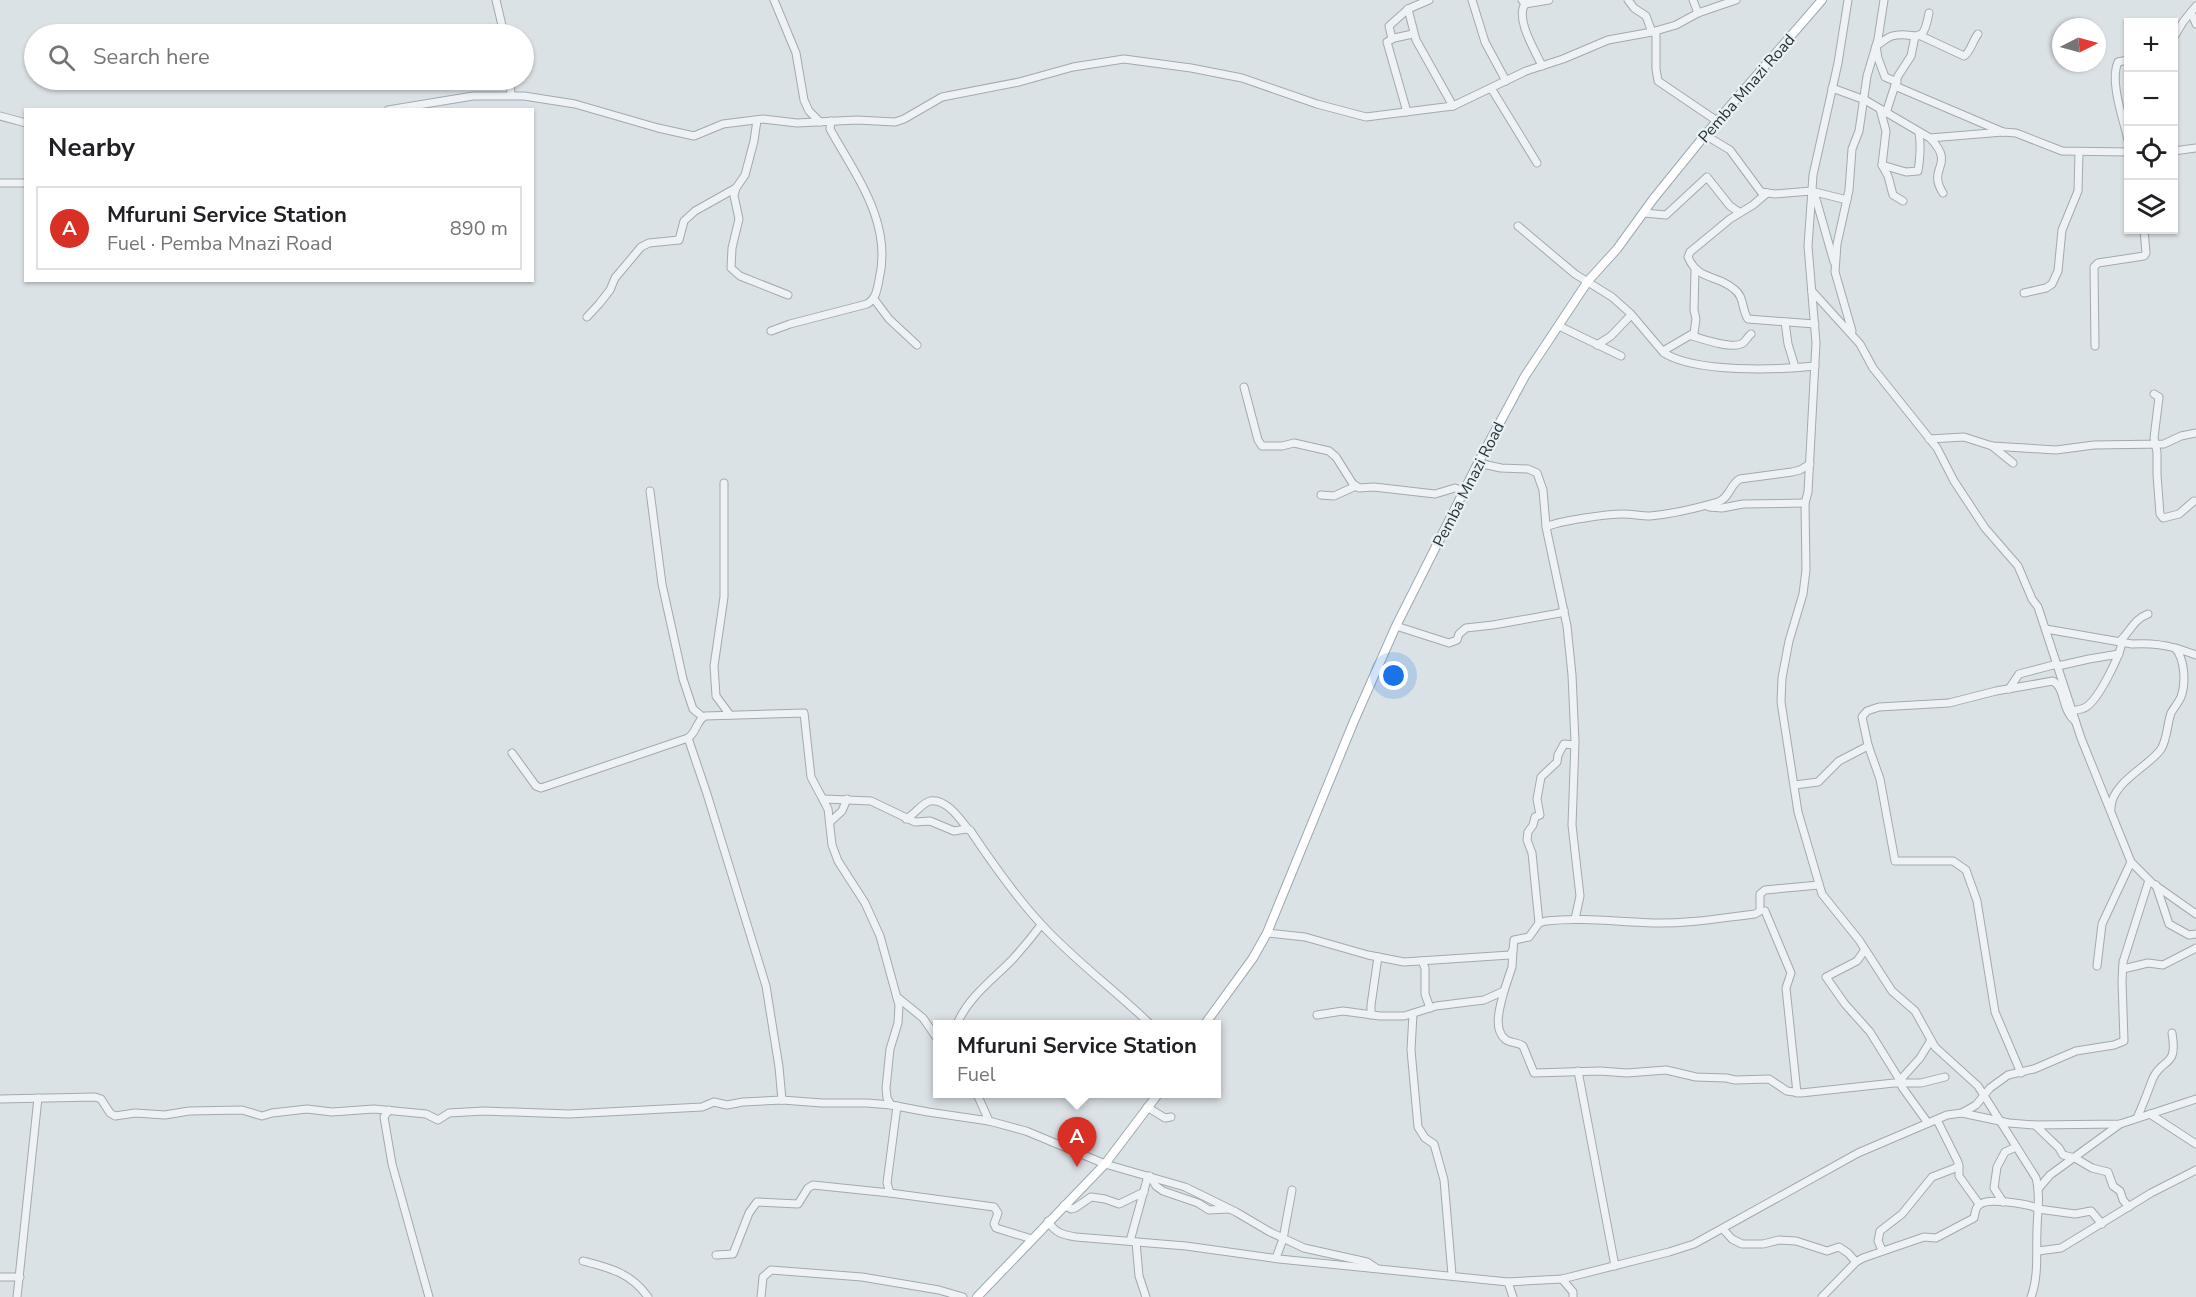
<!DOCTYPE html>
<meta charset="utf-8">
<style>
body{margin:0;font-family:"Nunito Sans",sans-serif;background:#f6f6f6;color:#202124}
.controls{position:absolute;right:18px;top:18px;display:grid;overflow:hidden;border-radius:0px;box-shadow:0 2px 4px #0004}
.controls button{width:54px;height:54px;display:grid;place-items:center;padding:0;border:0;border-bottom:2px solid #e0e0e0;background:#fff;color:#202124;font:30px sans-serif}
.compass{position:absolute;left:2052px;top:18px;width:54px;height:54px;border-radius:50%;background:#fff;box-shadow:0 2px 4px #0004;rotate:84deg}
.you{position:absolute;left:1394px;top:676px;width:21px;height:21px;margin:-15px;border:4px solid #fff;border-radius:50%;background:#1a73e8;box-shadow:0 0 0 9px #1a73e833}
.badge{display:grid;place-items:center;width:39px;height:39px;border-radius:50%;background:#d93025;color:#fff;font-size:20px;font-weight:700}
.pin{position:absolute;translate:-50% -50px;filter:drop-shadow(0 2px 3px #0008)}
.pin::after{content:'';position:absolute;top:32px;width:21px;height:18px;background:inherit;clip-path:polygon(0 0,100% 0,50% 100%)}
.popup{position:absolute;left:933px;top:1020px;width:288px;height:78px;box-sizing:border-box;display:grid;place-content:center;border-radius:0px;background:#fff;filter:drop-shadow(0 2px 4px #0005);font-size:20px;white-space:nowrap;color:#757577}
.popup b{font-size:22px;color:#202124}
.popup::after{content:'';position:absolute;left:50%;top:100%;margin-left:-12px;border:12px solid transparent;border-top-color:#fff}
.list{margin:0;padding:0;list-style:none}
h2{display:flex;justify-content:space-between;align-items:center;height:78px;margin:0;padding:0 24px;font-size:26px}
h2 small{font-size:20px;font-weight:400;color:#757577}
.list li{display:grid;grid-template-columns:39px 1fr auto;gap:18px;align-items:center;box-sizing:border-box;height:84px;margin:0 12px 12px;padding:0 12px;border:2px solid #e0e0e0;border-radius:0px}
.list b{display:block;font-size:22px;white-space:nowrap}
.list p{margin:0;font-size:20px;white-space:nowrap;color:#757577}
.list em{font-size:20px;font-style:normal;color:#757577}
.icon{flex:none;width:33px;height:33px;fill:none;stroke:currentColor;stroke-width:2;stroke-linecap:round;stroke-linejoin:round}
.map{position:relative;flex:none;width:2196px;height:1297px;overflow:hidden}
.search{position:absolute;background:#fff;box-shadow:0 2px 4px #0004;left:24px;top:24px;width:510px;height:66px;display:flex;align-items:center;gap:15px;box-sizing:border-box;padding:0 21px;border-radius:33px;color:#757577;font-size:22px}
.panel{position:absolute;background:#fff;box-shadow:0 2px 4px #0004;left:24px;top:108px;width:510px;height:174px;border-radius:0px}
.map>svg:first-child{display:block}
</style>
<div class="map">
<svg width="2196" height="1297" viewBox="0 0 2196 1297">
<rect width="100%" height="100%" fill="#dbe2e6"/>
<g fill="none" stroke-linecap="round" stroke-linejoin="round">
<!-- minor casing -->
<g stroke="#a1aab0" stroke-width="9">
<g id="minor">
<polyline points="496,0 504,34"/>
<polyline points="774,0 796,53 804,100 809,111 820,122"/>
<polyline points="1472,0 1485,42 1506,81"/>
<polyline points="1522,0 1525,4 1549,0"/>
<polyline points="1628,0 1634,8 1646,16 1652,32"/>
<polyline points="1693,0 1698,13"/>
<path d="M1848 0 1838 63 1813 175 1808 246 1816 343 1808 492 1805 503 1806 570 1803 594 1789 641 1782 678 1781 702 1798 812 1822 894 1859 940 1892 991 1915 1011 1935 1047 1978 1086 2036 1178C2041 1195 2037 1214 2037 1231 2036 1252 2039 1276 2031 1297"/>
<path d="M1525 4C1515 19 1535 50 1542 66"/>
<polyline points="1408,9 1416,40 1453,106"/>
<polyline points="2191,12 2196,24"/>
<polyline points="1656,31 1656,69 1658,81 1717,121"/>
<path d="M1919 35 1964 56C1970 53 1973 40 1978 34"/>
<polyline points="2174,37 2183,22 2196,6"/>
<polyline points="1392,39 1389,26 1408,9 1429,0"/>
<path d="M2128 60 2118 62C2109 81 2124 121 2128 140"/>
<polyline points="510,80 511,95"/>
<path d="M1897 82 1885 77 1878 58 1876 46C1881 43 1886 38 1892 36 1915 29 1922 51 1929 13"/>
<polyline points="1895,86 2003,132"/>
<polyline points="1491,88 1537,163"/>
<polyline points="1832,88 1865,100 1930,138 2003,132 2016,133 2062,151 2128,152"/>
<polyline points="1880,109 1886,131 1882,165 1888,176 1893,195 1903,201"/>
<polyline points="388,110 473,96 524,96 575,104 658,128 694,136 723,124 763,119 797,123 857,120 895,122 904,119 942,97 1019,82 1073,67 1124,59 1191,68 1242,78 1317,104 1366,117 1453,106 1526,71 1563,59 1608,40 1652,32 1676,25 1698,13 1736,0"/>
<polyline points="1407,112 1387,42 1394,38 1413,34"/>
<polyline points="1886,113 1898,76 1911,56 1915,36"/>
<polyline points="0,116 26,123"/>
<polyline points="757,120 754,141 745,175 736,188 734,196 739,219 732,248 731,268 740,276 788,295"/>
<polyline points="1705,135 1730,150 1761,192 1775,194 1811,191 1847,200"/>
<path d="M1930 138C1957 166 1926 167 1943 193"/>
<polyline points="2174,151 2196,148"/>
<path d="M1882 165 1906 172 1918 171C1920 159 1921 145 1919 133"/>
<polyline points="0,183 26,183"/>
<polyline points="1814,192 1834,262"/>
<path d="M1767 193 1753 205 1730 219 1690 252 1688 257C1698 281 1717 274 1734 289 1745 297 1741 309 1748 319L1815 324"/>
<polyline points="1644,213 1666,215 1707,177 1730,206 1739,212"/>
<path d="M1518 226 1575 274 1612 297 1630 313 1664 353C1696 373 1777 370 1815 366"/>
<polyline points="1812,291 1860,344 1873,368 1937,448 1954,481 1985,528 2018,566 2032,599 2038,607 2081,738 2131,862 2152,883 2196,914"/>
<polyline points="2024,293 2046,288 2052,284 2058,271 2062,230 2078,191 2079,152"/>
<polyline points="874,299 889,319 917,345"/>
<polyline points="587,317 599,304 610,290 615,278 641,247 649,243 679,240 684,221 695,211 736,188"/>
<polyline points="1785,322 1788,344 1795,367"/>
<polyline points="1559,326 1621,356"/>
<path d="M771 331 790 324 867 304C876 299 877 290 879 280 893 223 856 176 830 129L831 121"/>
<polyline points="1852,331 1835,272 1837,244 1849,190 1852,149 1859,131 1867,76 1878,39 1884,0"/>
<path d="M1692 336C1703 339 1730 349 1741 344 1745 343 1747 337 1751 334"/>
<polyline points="1597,345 1611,336 1631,315"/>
<polyline points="2095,346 2094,267 2098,263 2144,256 2146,253 2144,230"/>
<polyline points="1663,351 1694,333 1696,319 1694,310 1695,270"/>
<polyline points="1244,387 1258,440 1262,446 1282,446 1294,443 1329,451 1336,457 1353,484 1359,488 1374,487 1435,494 1455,488 1465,491"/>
<polyline points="2154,394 2159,397 2154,438 2157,452 2157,475 2160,514 2163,518 2179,514 2194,501"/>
<polyline points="1929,439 1964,437 1992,446 2056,450 2094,445 2164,444 2181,436 2196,433"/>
<polyline points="1992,446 2013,463"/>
<polyline points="1478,463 1501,468 1528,469 1537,473 1543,490 1546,526"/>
<polyline points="724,483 724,597 714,666 716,696 730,715"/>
<polyline points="650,491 662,584 683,679 693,709 703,717"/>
<polyline points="1321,495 1334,496 1356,486"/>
<polyline points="1709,507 1722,508 1743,504 1805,503"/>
<polyline points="1396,626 1449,643 1457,640 1459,634 1466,628 1493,625 1560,613 1564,610"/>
<path d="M2046 629 2132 644C2147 643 2161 644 2175 648 2185 659 2186 683 2181 697 2178 703 2174 708 2171 713 2167 725 2167 740 2161 749 2150 766 2110 783 2111 809"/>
<path d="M2119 642C2130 632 2134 619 2148 614"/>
<polyline points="2176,648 2196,655"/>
<polyline points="2058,666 2089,659 2119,654"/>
<polyline points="2009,689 2019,674 2057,664"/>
<path d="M2072 711C2077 710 2083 709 2086 707 2099 699 2119 657 2122 643"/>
<polyline points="688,738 707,794 766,986 779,1067 782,1100"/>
<polyline points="1868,745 1880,779 1895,861 1953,861 1966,870 1977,901 1995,1012 2021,1073"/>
<path d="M512 753 536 786 541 788 688 738C697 732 696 721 705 716L804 713 811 777 828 809 832 845 838 861 865 903 880 936 899 1005 898 1023 890 1049 886 1088 887 1098 891 1105"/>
<path d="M1795 785 1818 782 1839 761 1866 747 1868 745 1862 717 1867 711 1879 707 1949 703 1996 691 2053 681C2066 689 2061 709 2075 721"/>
<path d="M824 799 871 801 915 822 930 821 954 831 966 829 970 830C992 863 1015 896 1042 925 1075 961 1115 990 1150 1024"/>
<path d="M906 819C914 815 922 803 930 801 946 798 960 819 968 829"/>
<polyline points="830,822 842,811 847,799"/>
<polyline points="2156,885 2169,924 2189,935 2196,934"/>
<polyline points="1765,911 1791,973 1786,988 1797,1093"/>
<path d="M1575 919 1580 896 1572 825 1575 742 1572 675 1567 626 1546 527C1558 521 1607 514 1623 514 1632 514 1641 516 1650 516 1673 514 1697 508 1718 502 1730 498 1730 484 1740 479L1792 472 1800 470 1810 464"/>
<polyline points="1539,923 1532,853 1527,840 1528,832 1533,825 1535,817 1540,815 1537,799 1541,777 1557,762 1558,755 1564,744 1574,745"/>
<path d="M1267 933 1305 937 1368 955 1404 962 1510 955 1513 950 1514 940 1529 937 1539 923 1546 921C1582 917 1617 922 1653 923 1687 924 1721 918 1755 914L1760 911V894L1765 890 1819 885"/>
<polyline points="1864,951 1857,961 1826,977 1845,1004 1870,1032 1901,1082"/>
<polyline points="1422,961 1425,968 1425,994 1430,1008"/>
<polyline points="2097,966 2102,924 2131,862"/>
<polyline points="2123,969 2148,963 2163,965 2196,948"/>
<path d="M1504 991C1501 1004 1492 1028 1505 1039 1509 1043 1518 1042 1523 1046L1534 1073 1600 1071 1627 1073 1666 1070 1696 1077 1726 1078 1735 1080 1769 1079 1787 1091 1801 1093 1894 1083H1921L1945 1077"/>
<polyline points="897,997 923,1018 938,1040"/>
<polyline points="1413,1014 1411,1050 1418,1127 1425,1138 1434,1144 1444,1180 1452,1275"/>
<polyline points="1317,1015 1343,1011 1380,1016 1404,1016 1436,1006 1484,1000 1504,991 1512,967 1513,950"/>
<polyline points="1371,1015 1371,1005 1378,957"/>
<path d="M957 1024C968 998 991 981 1011 961 1022 949 1032 937 1041 925"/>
<polyline points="1578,1071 1615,1266"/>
<polyline points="977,1094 989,1121"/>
<polyline points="0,1099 95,1097 101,1099 110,1113 115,1116 135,1113 165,1115 189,1111 242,1110 262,1116 272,1113 307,1109 332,1112 374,1109 426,1114 438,1120 449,1113 484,1111 569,1114 702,1107 714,1102 727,1105 743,1102 782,1100 822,1103 867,1103 891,1105 928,1112 989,1121 1026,1131 1105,1164 1185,1187 1236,1212 1270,1232 1304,1248 1367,1262 1376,1268"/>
<polyline points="897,1106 887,1183 890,1193 994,1207 998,1213 994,1224 996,1228 1032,1239"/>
<polyline points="1147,1107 1165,1118 1171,1117"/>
<polyline points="389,1110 384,1117 392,1164 429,1297"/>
<polyline points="1962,1113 1976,1105 1990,1088 2008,1075 2034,1069 2076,1051 2114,1045 2124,1041 2122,981 2123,962 2149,880"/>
<polyline points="2150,1114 2196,1144"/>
<path d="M2137 1118C2143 1105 2148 1091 2153 1078 2163 1057 2178 1068 2172 1033"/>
<polyline points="1928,1123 1902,1087 1902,1078 1920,1058 1931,1040"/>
<polyline points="2035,1125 2059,1148 2063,1155 2075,1158 2092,1168 2108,1172 2113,1186 2120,1191 2123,1200 2129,1207"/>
<polyline points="1959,1165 1959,1176 1979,1204"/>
<polyline points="1150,1176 1156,1186 1163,1191 1198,1203 1209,1210 1229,1209"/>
<polyline points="2038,1189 2050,1175 2120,1124"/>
<polyline points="2003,1202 1994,1188 1997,1167 2005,1152 2016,1147"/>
<polyline points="1064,1205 1071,1209 1075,1208 1091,1197 1105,1199 1119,1204 1144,1192"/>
<polyline points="2038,1209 2075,1214 2091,1211 2102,1224"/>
<path d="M1048 1221C1055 1233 1063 1235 1076 1237L1186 1246 1279 1259 1508 1282 1562 1279 1669 1252 1694 1244 1858 1153 1947 1115 1962 1113 2009 1123 2035 1125 2120 1124 2196 1099"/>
<polyline points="1723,1229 1732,1239 1742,1244 1763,1244 1779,1240 1796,1241 1827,1251 1839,1247 1848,1253 1856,1262"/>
<polyline points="1130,1241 1148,1176"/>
<polyline points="1136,1242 1139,1276 1146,1297"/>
<polyline points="1882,1250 1878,1241 1880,1231 1902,1214 1932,1177 1958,1167 1958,1162 1937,1120"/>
<polyline points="2038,1251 2061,1248 2151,1193 2196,1170"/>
<polyline points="716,1255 733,1254 749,1213 757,1202 798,1204 808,1188 813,1185 890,1193"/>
<polyline points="1276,1258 1283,1239 1292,1190"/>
<path d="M583 1261C610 1268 631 1273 648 1297"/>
<polyline points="0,1277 20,1277"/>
<polyline points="1562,1279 1573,1292 1573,1297"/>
<polyline points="1508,1282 1513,1297"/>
<polyline points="17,1297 38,1098"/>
<polyline points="761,1297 763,1277 771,1270 862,1277 939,1290 963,1297"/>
<path d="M1822 1297 1856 1262 1863 1258 1924 1237 1936 1238 1974 1218C1975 1214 1975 1208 1979 1205 1987 1197 2027 1204 2037 1208"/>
</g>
</g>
<!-- major casing -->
<g stroke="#9aaab2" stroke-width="10">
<g id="major">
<polyline points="1205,1024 1253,958 1267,933 1354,721 1396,626 1478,463 1525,376 1588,281 1617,249 1654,198 1705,135 1822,0"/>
<polyline points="977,1297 1105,1164 1158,1094"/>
</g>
</g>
<!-- minor -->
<use href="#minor" stroke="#eef2f4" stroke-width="7"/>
<!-- major -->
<use href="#major" stroke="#fff" stroke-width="8"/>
</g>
<g text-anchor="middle" stroke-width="4.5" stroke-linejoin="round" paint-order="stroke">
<!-- street labels -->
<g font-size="16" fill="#25343c" stroke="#eaf1f4">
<text transform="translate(1746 88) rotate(-49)" y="6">Pemba Mnazi Road</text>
<text transform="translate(1468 484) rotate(-63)" y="6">Pemba Mnazi Road</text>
</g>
</g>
</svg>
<div class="controls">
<button>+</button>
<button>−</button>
<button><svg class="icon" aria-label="locate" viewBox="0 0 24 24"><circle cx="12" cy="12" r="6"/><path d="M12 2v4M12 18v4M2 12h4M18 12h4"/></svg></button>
<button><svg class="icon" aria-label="layers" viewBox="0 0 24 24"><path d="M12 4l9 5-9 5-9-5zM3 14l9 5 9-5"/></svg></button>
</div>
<svg class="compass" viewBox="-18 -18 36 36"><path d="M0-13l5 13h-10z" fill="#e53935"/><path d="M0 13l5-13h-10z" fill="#757577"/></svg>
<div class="you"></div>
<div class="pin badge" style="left:1077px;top:1167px">A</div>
<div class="popup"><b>Mfuruni Service Station</b>Fuel</div>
<div class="search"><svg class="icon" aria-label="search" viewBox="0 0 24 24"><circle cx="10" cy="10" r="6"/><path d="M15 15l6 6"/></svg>Search here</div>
<section class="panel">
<h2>Nearby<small></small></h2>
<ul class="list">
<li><span class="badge">A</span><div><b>Mfuruni Service Station</b><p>Fuel · Pemba Mnazi Road</p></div><em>890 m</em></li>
</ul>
</section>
</div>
